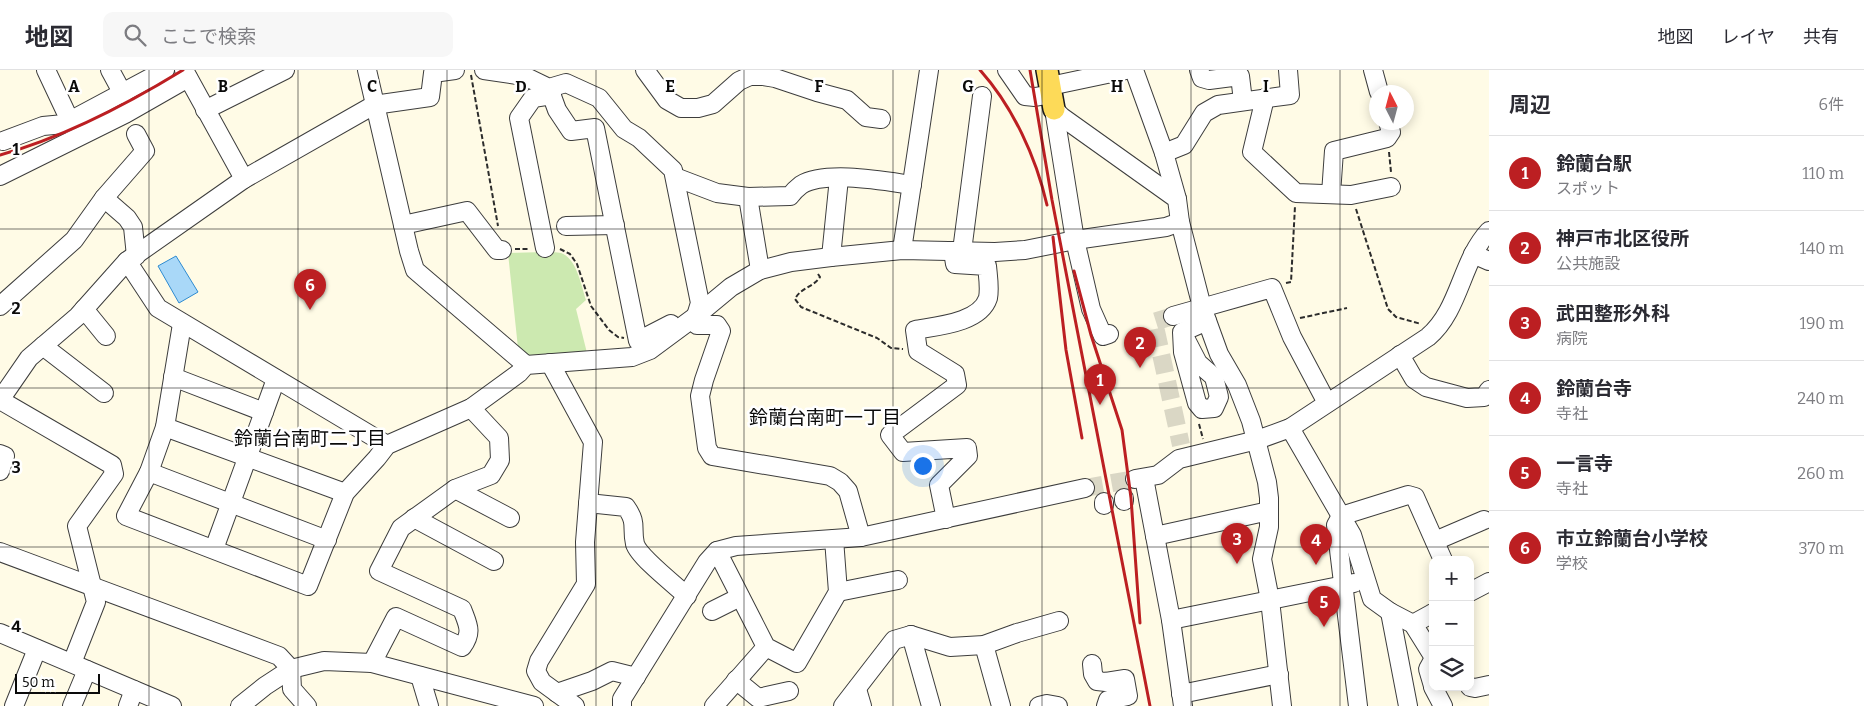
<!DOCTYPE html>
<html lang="ja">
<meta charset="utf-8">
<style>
body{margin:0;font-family:Bitter,"Noto Sans JP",serif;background:#f7f7f7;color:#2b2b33}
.controls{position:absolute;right:15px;bottom:15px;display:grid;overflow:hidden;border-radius:10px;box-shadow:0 2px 12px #0003}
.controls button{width:45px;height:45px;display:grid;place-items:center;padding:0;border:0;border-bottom:1px solid #e1e1e2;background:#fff;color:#2b2b33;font:25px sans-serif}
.compass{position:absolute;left:1369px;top:15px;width:45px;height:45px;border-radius:50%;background:#fff;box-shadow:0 2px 12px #0003;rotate:354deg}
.scale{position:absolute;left:15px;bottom:12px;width:85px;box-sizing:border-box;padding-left:5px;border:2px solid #0a0a0a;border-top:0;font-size:14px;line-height:18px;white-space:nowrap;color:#0a0a0a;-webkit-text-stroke:4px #fff;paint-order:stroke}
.you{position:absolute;left:922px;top:395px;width:18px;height:18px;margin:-12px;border:4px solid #fff;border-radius:50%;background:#1a73e8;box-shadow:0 0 0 8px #1a73e833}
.badge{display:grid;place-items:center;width:32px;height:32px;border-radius:50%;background:#bc1f22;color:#fff;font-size:16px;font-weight:700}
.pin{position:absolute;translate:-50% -41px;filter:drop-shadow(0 1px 2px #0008)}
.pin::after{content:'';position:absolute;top:26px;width:18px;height:15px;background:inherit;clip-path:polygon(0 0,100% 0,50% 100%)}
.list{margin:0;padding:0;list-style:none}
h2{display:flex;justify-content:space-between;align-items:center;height:65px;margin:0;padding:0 20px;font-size:21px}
h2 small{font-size:16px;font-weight:400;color:#7c7c81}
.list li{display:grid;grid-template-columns:32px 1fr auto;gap:15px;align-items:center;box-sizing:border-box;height:75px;padding:0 20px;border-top:1px solid #e1e1e2}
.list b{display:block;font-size:19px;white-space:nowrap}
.list p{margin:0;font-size:16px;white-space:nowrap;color:#7c7c81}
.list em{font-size:16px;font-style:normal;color:#7c7c81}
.icon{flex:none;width:28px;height:28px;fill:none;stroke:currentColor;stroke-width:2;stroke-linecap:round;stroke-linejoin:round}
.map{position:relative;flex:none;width:1489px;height:636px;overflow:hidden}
header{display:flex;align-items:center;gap:30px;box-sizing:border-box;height:70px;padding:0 25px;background:#fff;border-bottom:1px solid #e1e1e2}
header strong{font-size:24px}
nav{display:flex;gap:28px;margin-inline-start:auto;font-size:18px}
.search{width:350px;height:45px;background:#f7f7f7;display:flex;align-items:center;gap:12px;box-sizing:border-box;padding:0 18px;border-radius:10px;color:#7c7c81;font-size:19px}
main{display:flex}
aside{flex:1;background:#fff}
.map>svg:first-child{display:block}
</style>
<header>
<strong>地図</strong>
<div class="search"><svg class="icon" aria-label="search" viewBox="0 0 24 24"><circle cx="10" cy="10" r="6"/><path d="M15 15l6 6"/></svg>ここで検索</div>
<nav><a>地図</a><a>レイヤ</a><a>共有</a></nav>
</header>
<main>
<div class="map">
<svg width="1489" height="636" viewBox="0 0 1489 636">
<rect width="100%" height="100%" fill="#fffbe6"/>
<!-- green -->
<path fill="#cce9b0" d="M545 182C550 182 557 182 561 183 577 189 581 215 586 230L576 239 587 283 531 287 518 278 508 183Z"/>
<!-- water -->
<polygon fill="#a9d8f8" stroke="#2e8bd1" points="176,186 198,222 179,233 158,196"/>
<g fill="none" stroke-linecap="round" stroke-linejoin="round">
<!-- minor-tunnel -->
<g stroke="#dad7c5" stroke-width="18" stroke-dasharray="18 9" stroke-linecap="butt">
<polyline points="1173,246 1154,252 1181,375"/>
<polyline points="1085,418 1135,409"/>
</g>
<!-- minor casing -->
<g stroke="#3d3d3d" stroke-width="20">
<g id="minor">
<polyline points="46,0 70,51"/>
<polyline points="110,0 123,24"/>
<polyline points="184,0 244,109"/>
<polyline points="367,0 409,181 415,200 526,295"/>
<polyline points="484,0 524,6 549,18 566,13 599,28 624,59 639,68 673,100 700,233 696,246 697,255 717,255 721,261 704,310 700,326 707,378 712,386 830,406 840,412 848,421 861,467"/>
<polyline points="645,0 667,30 681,38 698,38 713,34 739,11 750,6 763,6 775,8 817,22 847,30 866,47 881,49"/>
<polyline points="1007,0 1025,26 1035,27 1052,24"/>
<polyline points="1134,0 1164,83 1177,129"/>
<polyline points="1199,0 1202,8 1209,10 1240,6 1243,31"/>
<polyline points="1373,0 1379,22"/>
<polyline points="1050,16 1126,0"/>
<polyline points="549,18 557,40 571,61 595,58 638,271 671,254"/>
<polyline points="1265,28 1252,82 1296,123 1351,125 1391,117"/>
<polyline points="1054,39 1062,47 1177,129 1180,152 1202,237 1219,284 1237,315 1251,351 1267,412 1269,428 1269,457 1262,489 1270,530 1282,636"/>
<polyline points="1054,39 1075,170 1091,239 1103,266 1109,264"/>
<polyline points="205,40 285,0"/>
<polyline points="3,71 43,56 64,54 165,0"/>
<polyline points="1164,83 1184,75 1204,43 1218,35 1290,25 1288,0"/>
<polyline points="0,106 125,44 188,8"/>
<path d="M675 107 717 123 748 127 790 126C793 122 797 118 801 115 826 100 884 111 912 115"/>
<polyline points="1331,124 1334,81 1387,68 1391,62 1388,52"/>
<polyline points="748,127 760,200"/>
<polyline points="104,128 127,148 133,157 136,186"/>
<polyline points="403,155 467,141 497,180 502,180"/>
<polyline points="566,156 615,155"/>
<polyline points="545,178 519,48 533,28 552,25"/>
<polyline points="902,180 929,0"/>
<polyline points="962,181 982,26"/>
<polyline points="1473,184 1489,191"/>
<polyline points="831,187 839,108"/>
<polyline points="127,191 158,238 387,375"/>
<polyline points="0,236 74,170 104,128 145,81 136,64"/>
<polyline points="84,239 106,266"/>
<polyline points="1173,246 1272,218 1292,267 1327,333"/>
<polyline points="182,254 165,357 149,402 126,446 308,516 345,423 377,388 387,375 471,338 519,303 526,295 632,287 650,280 696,246 731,217 760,200 791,192 831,187 902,180 995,182 1025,180 1075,170 1166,157 1180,152"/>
<polyline points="1182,262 1183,282 1197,333 1202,339 1214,338 1219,327 1214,307 1198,293 1182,262 1207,251"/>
<polyline points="43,276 104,323"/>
<polyline points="1400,285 1414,309 1426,317 1467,328 1484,327 1489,320"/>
<polyline points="550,293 593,372 585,472 586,514 539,591 536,601 542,612 575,636"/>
<polyline points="173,307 264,342"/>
<polyline points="0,330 29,288 78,246 127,191 214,130 244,109 374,35 430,27 433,3 455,0"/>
<polyline points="0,330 112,395 114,404 77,456 96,532 72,593"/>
<polyline points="165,357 345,423"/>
<polyline points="1290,358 1352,465 1372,529 1390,542 1413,554 1433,586"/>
<polyline points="0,384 5,386 0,401"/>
<polyline points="149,402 327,470"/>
<polyline points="1144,408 1171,550 1183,636"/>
<path d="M1135 409 1158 405 1179 389 1257 370 1290 358 1428 267C1460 240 1461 191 1489 161"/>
<polyline points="455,419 510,448"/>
<polyline points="1124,428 1124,431"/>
<polyline points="1104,432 1104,435"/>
<path d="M588 433 626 437C638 454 631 457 635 474 639 487 675 515 687 526"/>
<polyline points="414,448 494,491"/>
<path d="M946 449 939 415 968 386 967 378 903 382 890 365 957 315 955 304 918 281 915 260C937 256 980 253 988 228 990 218 988 207 987 196L955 194 953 181"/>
<polyline points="1155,466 1269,441"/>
<polyline points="1435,471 1484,450"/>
<polyline points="214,479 276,309"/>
<polyline points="717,481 766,577 797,593 838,522 834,469"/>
<polyline points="0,482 279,586 291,599 292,619 307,636"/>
<polyline points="838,522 898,510"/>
<polyline points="1470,522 1489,512"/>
<polyline points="712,541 740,527"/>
<polyline points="1390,542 1408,636"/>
<polyline points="1171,550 1354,513"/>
<polyline points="1413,554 1433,543"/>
<polyline points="0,563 172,636"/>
<polyline points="911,565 931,636"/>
<polyline points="984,575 1001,636"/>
<polyline points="1433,590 1428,599 1433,616"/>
<path d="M372 593 396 547 462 577C473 562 468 555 462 539L379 501 401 458 455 419 491 405 500 390 499 368 471 338"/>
<polyline points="1092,594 1093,604 1097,611 1106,612 1125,609 1128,626 1108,630 1106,636"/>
<polyline points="420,606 429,636"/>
<polyline points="736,610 758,628 789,621"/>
<polyline points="1433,617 1443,636"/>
<polyline points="1470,617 1475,618 1489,615"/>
<polyline points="857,619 862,636"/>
<polyline points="557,623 592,611 612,601 636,607"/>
<polyline points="1181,624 1279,604"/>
<polyline points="14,636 37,579"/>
<polyline points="72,636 87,600"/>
<polyline points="128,636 134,620"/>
<polyline points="240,636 265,616 291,599 324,591 372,593 534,636"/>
<polyline points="622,636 622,629 707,492 717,481 736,476 861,467 1085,418"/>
<polyline points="714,636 766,577"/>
<polyline points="843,636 894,570 911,565 950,577 984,575 1017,563 1059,551"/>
<polyline points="1039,636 1047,634 1058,636"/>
<polyline points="1358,636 1336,455 1341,446 1408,425 1415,427 1443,490"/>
</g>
</g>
<!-- major casing -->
<g stroke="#1b1b1b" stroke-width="24">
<polyline id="major" points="1047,0 1054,39"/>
</g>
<!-- path -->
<g stroke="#2c2c2c" stroke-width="2" stroke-dasharray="5 2.5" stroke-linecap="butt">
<polyline points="471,5 498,156"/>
<polyline points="1389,82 1391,102"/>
<polyline points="1356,139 1388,239 1396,247 1421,254"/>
<polyline points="515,179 530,179"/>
<polyline points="560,179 570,184 577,194 591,236 609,260 618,267 624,268"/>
<path d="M818 204 820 207C814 217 800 218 795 229L801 237 877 268 891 278 903 279"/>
<polyline points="1286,213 1291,212 1295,136"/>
<polyline points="1300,248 1347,238"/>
<polyline points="1199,354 1203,369"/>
</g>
<!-- minor -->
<use href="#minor" stroke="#fff" stroke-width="18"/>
<!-- major -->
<use href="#major" stroke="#fdda58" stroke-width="21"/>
<!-- rail -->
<g stroke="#bc1f22" stroke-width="3">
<path d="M980 0C1013 37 1036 87 1047 135"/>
<polyline points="1030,0 1052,130 1150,636"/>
<path d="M0 85C65 67 126 35 183 0"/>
<polyline points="1053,167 1066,280 1082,368"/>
<polyline points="1074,201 1091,265 1122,360 1131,428 1140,553"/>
</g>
</g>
<!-- grid -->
<path fill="none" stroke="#0a0a0a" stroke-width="1" stroke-opacity="0.55" d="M149 0V636M298 0V636M447 0V636M596 0V636M744 0V636M893 0V636M1042 0V636M1191 0V636M1340 0V636M0 159H1489M0 318H1489M0 477H1489"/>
<g text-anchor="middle" stroke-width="5" stroke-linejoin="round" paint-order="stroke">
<!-- neighbourhood labels -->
<g font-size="19" fill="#0a0a0a" stroke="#fff">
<text x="825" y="354">鈴蘭台南町一丁目</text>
<text x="310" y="375">鈴蘭台南町二丁目</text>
</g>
</g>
<g font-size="16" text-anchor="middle" font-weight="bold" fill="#0a0a0a" stroke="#fff" stroke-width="5" stroke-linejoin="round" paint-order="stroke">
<text x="74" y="22">A</text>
<text x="223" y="22">B</text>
<text x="372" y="22">C</text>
<text x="521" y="22">D</text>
<text x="670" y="22">E</text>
<text x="819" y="22">F</text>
<text x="968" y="22">G</text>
<text x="1117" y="22">H</text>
<text x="1266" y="22">I</text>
<text x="16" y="85">1</text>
<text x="16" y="244">2</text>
<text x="16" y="403">3</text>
<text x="16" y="562">4</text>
</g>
</svg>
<div class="controls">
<button>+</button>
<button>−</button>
<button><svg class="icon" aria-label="layers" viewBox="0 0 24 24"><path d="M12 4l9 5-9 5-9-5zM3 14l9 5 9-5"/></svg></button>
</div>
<svg class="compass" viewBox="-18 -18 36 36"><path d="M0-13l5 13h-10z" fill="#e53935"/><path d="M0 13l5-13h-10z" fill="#7c7c81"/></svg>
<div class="scale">50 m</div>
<div class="you"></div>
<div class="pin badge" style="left:1100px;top:335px">1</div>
<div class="pin badge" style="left:1140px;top:298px">2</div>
<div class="pin badge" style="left:1237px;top:494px">3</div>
<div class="pin badge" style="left:1316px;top:495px">4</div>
<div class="pin badge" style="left:1324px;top:557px">5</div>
<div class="pin badge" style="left:310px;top:240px">6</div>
</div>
<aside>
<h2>周辺<small>6件</small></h2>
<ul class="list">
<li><span class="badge">1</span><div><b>鈴蘭台駅</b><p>スポット</p></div><em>110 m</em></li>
<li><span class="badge">2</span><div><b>神戸市北区役所</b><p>公共施設</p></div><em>140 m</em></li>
<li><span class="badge">3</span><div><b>武田整形外科</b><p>病院</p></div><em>190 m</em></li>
<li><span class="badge">4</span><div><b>鈴蘭台寺</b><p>寺社</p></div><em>240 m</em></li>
<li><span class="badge">5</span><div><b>一言寺</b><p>寺社</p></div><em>260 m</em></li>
<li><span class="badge">6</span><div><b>市立鈴蘭台小学校</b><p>学校</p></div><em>370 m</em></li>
</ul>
</aside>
</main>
